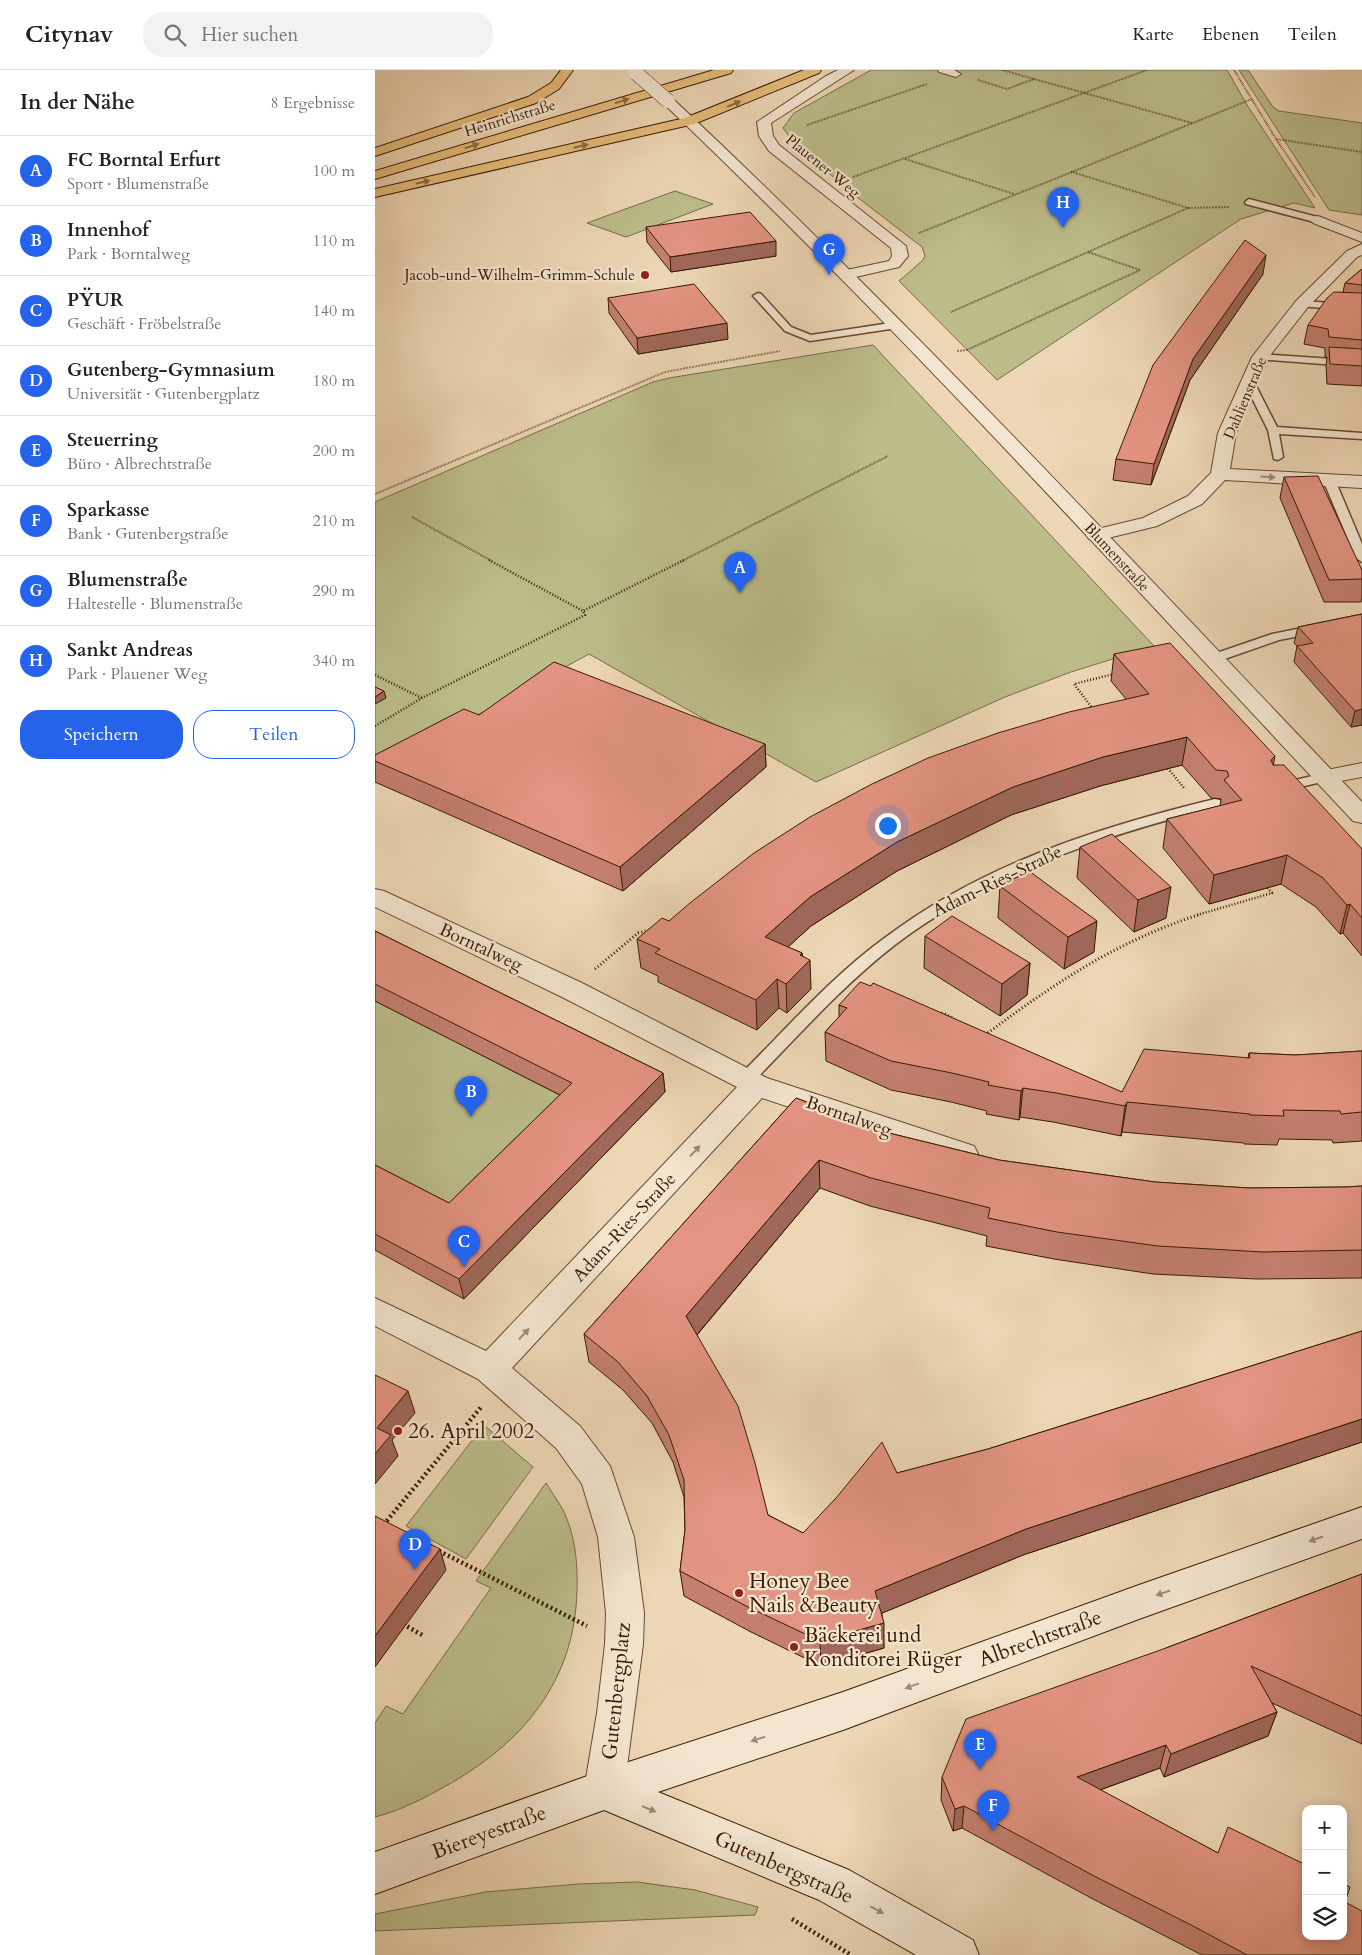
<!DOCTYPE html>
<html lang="de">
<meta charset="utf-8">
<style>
body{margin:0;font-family:Cardo,serif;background:#f2f2f2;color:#222}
.controls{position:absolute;right:15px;bottom:15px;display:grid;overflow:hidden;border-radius:10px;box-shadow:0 2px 12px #0003}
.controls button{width:45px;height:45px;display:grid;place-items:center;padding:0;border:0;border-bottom:1px solid #e0e0e0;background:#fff;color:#222;font:25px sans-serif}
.you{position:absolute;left:512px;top:755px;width:18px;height:18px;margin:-12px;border:4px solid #fff;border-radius:50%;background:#1a73e8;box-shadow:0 0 0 8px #1a73e833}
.badge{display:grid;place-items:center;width:32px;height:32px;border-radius:50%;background:#2563eb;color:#fff;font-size:16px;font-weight:700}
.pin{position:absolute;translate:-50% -41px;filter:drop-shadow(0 1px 2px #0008)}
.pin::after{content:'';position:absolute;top:26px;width:18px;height:15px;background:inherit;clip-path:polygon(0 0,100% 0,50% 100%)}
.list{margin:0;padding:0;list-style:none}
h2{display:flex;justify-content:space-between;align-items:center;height:65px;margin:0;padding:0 20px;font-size:21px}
h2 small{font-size:16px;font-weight:400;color:#767676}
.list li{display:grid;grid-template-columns:32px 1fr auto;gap:15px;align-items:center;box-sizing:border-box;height:70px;padding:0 20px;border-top:1px solid #e0e0e0}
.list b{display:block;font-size:19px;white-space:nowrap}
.list p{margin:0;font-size:16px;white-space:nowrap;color:#767676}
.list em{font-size:16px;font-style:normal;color:#767676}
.actions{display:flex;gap:10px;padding:15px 20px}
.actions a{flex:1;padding:11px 0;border:1px solid #2563eb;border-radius:20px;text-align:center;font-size:18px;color:#2563eb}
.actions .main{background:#2563eb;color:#fff}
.icon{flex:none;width:28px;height:28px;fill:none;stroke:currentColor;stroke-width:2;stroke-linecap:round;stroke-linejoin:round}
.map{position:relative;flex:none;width:987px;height:1885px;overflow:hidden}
header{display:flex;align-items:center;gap:30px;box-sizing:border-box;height:70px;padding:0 25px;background:#fff;border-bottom:1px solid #e0e0e0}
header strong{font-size:24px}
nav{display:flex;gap:28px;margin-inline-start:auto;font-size:18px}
.search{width:350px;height:45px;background:#f2f2f2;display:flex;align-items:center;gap:12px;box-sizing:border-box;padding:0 18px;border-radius:20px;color:#767676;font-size:19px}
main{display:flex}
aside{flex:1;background:#fff}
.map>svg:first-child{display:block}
</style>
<header>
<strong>Citynav</strong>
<div class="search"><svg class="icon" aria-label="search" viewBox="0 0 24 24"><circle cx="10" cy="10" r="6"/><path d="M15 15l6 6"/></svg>Hier suchen</div>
<nav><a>Karte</a><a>Ebenen</a><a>Teilen</a></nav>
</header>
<main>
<aside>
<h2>In der Nähe<small>8 Ergebnisse</small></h2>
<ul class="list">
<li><span class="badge">A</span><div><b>FC Borntal Erfurt</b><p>Sport · Blumenstraße</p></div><em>100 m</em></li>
<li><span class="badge">B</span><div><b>Innenhof</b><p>Park · Borntalweg</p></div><em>110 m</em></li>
<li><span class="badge">C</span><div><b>PŸUR</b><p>Geschäft · Fröbelstraße</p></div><em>140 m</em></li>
<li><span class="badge">D</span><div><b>Gutenberg-Gymnasium</b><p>Universität · Gutenbergplatz</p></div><em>180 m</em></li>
<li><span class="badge">E</span><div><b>Steuerring</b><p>Büro · Albrechtstraße</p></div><em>200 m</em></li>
<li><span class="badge">F</span><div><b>Sparkasse</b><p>Bank · Gutenbergstraße</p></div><em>210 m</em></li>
<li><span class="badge">G</span><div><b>Blumenstraße</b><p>Haltestelle · Blumenstraße</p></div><em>290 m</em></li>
<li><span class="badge">H</span><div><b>Sankt Andreas</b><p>Park · Plauener Weg</p></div><em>340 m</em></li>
</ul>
<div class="actions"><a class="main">Speichern</a><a>Teilen</a></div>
</aside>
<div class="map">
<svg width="987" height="1885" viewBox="0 0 987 1885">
<rect width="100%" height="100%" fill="#eed7b6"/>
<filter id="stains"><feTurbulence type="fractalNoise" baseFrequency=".004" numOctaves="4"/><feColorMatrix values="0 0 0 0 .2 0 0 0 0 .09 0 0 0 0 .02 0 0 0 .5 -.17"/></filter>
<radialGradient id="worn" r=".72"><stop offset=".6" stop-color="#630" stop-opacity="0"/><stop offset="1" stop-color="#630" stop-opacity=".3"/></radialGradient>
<!-- green -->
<g fill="#bcbd8b" stroke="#7a6c46">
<polygon points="496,0 852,0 872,35 940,138 919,133 866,149 622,310 524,211 547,191 550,186 547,177 482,127 420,74 408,58 419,43"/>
<polygon points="864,0 873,0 898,37 904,41 987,53 987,145 954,140"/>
<polygon points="300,121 338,134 251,167 212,153"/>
<polygon points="498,275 779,576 696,602 630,627 441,712 214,584 0,701 0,432 278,312 294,308"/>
<polygon points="0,931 204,1035 86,1156 0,1111"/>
<polygon points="109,1355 158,1397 91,1489 31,1456"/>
<path d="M171 1413C176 1421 182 1430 187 1438 200 1463 203 1493 202 1520 200 1612 147 1674 69 1717 48 1729 24 1741 0 1747V1653L11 1636 28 1644 116 1518 101 1511Z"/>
<polygon points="262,1812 320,1820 383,1837 380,1845 0,1861 0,1844 110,1822 203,1814"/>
</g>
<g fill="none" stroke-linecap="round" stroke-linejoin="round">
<!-- service casing -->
<g stroke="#654a2f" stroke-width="3">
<g id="service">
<polygon points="874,129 946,148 947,150 943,153 871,134 870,132"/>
<polygon points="383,223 386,224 416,257 436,265 522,252 527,255 522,258 435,271 410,261 380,228 378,226"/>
<polygon points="927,231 987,235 987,241 924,236 924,232"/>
<polygon points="885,284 987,291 987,297 881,289 881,285"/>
<polygon points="874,309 879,312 902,357 987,363 987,369 904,364 908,387 903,390 899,389 893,360 869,312"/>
<polygon points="954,407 960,410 987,474 987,492 981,488 948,410"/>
<polygon points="987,546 987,554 904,570 838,593 832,589 833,586 897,564"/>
<polygon points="950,703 955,704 957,707 955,710 904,722 899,721 897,718 899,715"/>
<path d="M840 729 845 730 847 733 845 736C731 765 616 802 521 874 468 915 423 966 377 1013L371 1015 365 1013 363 1009 365 1005C412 958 457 906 511 867 608 794 724 757 840 729Z"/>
</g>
</g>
<!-- pedestrian casing -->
<g stroke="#654a2f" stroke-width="2">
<polygon id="pedestrian" points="563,0 579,0 586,4 581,7 564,2"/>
</g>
<!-- minor casing -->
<g stroke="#654a2f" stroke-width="2">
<g id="minor">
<polygon points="463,0 479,0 396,53 398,66 404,75 531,176 533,186 524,197 472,209 467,207 464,204 467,201 514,191 517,186 516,178 394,81 384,66 382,52 451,6"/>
<polygon points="943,146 987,163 987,172 938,153 936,150 938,147"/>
<polygon points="987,174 987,185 982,187 933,237 893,288 861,363 855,399 987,406 987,418 850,410 827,434 782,456 721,471 714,469 711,465 714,461 768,448 813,426 836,403 843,363 877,287 921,231 972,181"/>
<polygon points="987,693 987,707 950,714 942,712 938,707 942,702"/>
<polygon points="0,819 9,821 207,913 392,1008 599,1076 603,1084 599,1092 588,1095 387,1028 137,1298 205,1356 235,1396 259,1467 269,1543 268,1574 249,1720 243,1734 229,1740 215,1734 209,1720 222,1643 230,1574 231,1543 223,1467 207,1414 181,1378 103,1309 0,1256 0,1228 111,1281 362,1017 187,927 0,837"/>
</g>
</g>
<!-- tertiary casing -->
<g stroke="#654a2f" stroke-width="2">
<path id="tertiary" d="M293 27 297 28C537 253 760 494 987 732V753L978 751C751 509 529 263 289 34L287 31Z"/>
</g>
<!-- secondary casing -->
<g stroke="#371b02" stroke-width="2">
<polygon id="secondary" points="987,1437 987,1469 764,1549 468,1660 283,1722 474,1800 598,1870 604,1885 541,1885 444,1830 229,1740 0,1824 0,1782 229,1700 468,1622 764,1515"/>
</g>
<!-- trunk casing -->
<g stroke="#371b02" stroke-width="2">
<g id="trunk">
<polygon points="186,0 198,0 184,19 161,33 0,86 0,78 153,27 176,13"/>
<polygon points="339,0 358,0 356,3 0,109 0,101"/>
<polygon points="429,0 446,0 444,3 319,54 0,127 0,119 310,48"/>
</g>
</g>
<!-- path-far3 -->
<g stroke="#371b02" stroke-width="2" stroke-dasharray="0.5 1" stroke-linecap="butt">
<polyline points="627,0 817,53"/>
<polyline points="859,0 901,69 940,127"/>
<polyline points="603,10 632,19 659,9"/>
<polyline points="432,55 552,14"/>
<polyline points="901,69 987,82"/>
<polyline points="530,89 639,124"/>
<polyline points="478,107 772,0"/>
<polyline points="813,138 854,137"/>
<polyline points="544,163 697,102"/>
<polyline points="576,242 713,182"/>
<polyline points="582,281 592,280 765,200 713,182 813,138 697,102 877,29"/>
<polyline points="0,424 290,302 405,281"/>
<polyline points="37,447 117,491"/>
<polyline points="307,491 513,386"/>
</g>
<!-- path-far2 -->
<g stroke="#371b02" stroke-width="2.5" stroke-dasharray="1 2" stroke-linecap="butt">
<polyline points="114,490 208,541"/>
<polyline points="0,605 47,628"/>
<polyline points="718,639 699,614 739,604"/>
<polyline points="0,656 47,628 210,545 208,541 309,490"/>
<polyline points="791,696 809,718"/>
<polyline points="822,845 897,823 890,815"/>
</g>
<!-- path-far1 -->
<g stroke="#371b02" stroke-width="3" stroke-dasharray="1 2.5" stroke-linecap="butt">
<polyline points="220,899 263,863 275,860"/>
<polyline points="563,943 568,943 578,948"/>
<path d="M610 965C680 913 742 871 826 844"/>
</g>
<!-- path -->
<g stroke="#371b02" stroke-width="4.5" stroke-dasharray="2 3" stroke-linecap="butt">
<polyline points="12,1454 10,1453 107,1336"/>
<polyline points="64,1481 212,1556"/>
<polyline points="28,1554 49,1566"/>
<polyline points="417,1849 476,1885"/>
</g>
<!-- service -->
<use href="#service" fill="#f4e5d0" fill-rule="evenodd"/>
<!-- pedestrian -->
<use href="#pedestrian" fill="#f4e5d0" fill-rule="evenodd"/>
<!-- minor -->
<use href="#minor" fill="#f4e5d0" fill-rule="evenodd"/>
<!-- tertiary -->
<use href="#tertiary" fill="#f4e5d0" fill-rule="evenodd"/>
<!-- secondary -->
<use href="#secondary" fill="#f4e5d0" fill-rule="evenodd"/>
<!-- trunk -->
<use href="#trunk" fill="#e7bc7b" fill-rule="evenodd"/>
<!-- tertiary-bridge casing -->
<g stroke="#654a2f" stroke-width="15" stroke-linecap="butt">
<polyline id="tertiary-bridge" points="261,3 293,31"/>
</g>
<!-- tertiary-bridge -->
<use href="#tertiary-bridge" stroke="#f4e5d0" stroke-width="14"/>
</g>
<!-- wall -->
<g fill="#c47f70" stroke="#371b02">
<polygon points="271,157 401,186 296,202 272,172"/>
<polygon points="987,199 987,316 952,314 951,296 952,287 950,287 950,278 929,274 933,255 968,222 970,213"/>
<polygon points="888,204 815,310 776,415 738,410 741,389"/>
<polygon points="233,228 353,269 263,284 234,243"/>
<polygon points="909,407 987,500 987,528 986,532 949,532 905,428"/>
<polygon points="987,544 987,655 976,657 919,592 922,576 919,573 923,557"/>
<polygon points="739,584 898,695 987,779 987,886 968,863 965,864 941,837 906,814 834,834 788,778 792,749 845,736 846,729 836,728 807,695 725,716 636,745 522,801 436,856 413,877 427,883 436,919 412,943 404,938 382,960 283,912 283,906 266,898 262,869 294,851 751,629 736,611"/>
<polygon points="104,645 390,674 391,697 248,821 0,712 0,685"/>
<polygon points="705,777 791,848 759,862 702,808"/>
<polygon points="625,816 719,882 689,899 623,848"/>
<polygon points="0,861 288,1003 290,1022 89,1229 0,1180 0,1095 74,1133 185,1025 0,931"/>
<polygon points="550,866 655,893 652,925 625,946 549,898"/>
<polygon points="464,935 747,1022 873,988 874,983 921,985 987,981 987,1071 958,1073 957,1070 904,1069 902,1075 869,1074 869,1073 747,1062 746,1066 678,1052 645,1047 644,1050 611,1044 612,1041 576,1032 516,1020 451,991 450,962 464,947"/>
<polygon points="421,1028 518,1064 624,1090 780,1112 874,1118 971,1117 987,1116 987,1208 881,1209 778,1204 679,1189 611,1176 612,1166 495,1136 445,1118 322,1265 393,1445 428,1463 522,1403 613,1379 987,1261 987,1372 648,1485 507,1543 509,1578 446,1596 376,1562 309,1526 305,1501 310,1460 309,1427 298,1392 277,1353 248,1320 214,1292 209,1264"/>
<polygon points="987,1504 987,1674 897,1633 902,1642 893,1666 789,1707 785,1698 725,1720 843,1783 970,1832 987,1885 827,1885 716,1828 587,1758 578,1761 566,1730 567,1707 791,1578"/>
</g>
<!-- shaded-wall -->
<g fill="#a0685b" stroke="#371b02">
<polygon points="401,171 401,186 296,202 295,187"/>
<polygon points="891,185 888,204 815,310 776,415 779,394 818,289"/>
<polygon points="352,253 353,269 263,284 262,268"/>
<polygon points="9,621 11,628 0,634 0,627"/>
<polygon points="987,639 987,655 976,657 980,641"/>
<polygon points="812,667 807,695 725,716 636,745 522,801 436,856 392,896 390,867 435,827 522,772 638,717 728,687"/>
<polygon points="390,674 391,697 248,821 245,797"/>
<polygon points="900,686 895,714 896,690"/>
<polygon points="912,785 906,814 834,834 839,805"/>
<polygon points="796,817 791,848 759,862 763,830"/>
<polygon points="975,834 968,863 965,864 972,835"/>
<polygon points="722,851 719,882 689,899 693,867"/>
<polygon points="427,883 428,897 435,890 436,919 412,943 411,914 425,885"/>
<polygon points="655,893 652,925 625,946 627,914"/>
<polygon points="402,909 404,938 382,960 381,930"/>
<polygon points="288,1003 290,1022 89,1229 84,1209"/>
<polygon points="648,1018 645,1047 644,1050 646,1021"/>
<polygon points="752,1032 747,1062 746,1066 750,1036"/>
<polygon points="444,1090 445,1118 314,1274 311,1246"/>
<polygon points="33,1321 40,1343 17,1370 23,1386 0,1414 0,1384 2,1358"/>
<polygon points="987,1349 987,1372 648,1485 500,1546 500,1521 651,1459"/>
<polygon points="65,1479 71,1500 0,1597 0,1566"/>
<polygon points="509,1553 509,1578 446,1596 445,1571"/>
<polygon points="902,1642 893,1666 789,1707 796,1684"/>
<polygon points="791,1675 785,1698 697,1730 702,1707"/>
<polygon points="589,1736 587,1758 578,1761 580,1739"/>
</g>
<!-- building -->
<g fill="#e49482" stroke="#371b02">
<polygon points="375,142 401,171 295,187 271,157"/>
<polygon points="870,170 891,185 818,289 779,394 741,389 778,295"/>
<polygon points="987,199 987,215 970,213"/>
<polygon points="319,214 352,253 262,268 233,228"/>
<polygon points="959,222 987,223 987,270 954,267 953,259 933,255 952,228"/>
<polygon points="954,277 987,279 987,296 955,294"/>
<polygon points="943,406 987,500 987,509 954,510 909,407"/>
<polygon points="987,544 987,639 980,641 922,576 938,573 923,557"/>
<polygon points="795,573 900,686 896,690 898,695 909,695 987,779 987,848 975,834 972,835 948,808 912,785 839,805 792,749 867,730 849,710 854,706 852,701 841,700 812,667 728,687 638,717 522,772 435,827 390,867 427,883 425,885 435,890 411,914 402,909 381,930 280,883 285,879 262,869 287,848 294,851 315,833 379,783 435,747 497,714 553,688 623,663 694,642 774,624 739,584"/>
<polygon points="179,592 390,674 245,797 0,691 0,685 89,639 104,645"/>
<polygon points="0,617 9,621 0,627"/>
<polygon points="737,764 796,817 763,830 705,777"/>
<polygon points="654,801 722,851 693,867 625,816"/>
<polygon points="577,846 655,893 627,914 550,866"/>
<polygon points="0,861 288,1003 84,1209 0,1164 0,1095 74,1133 197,1013 0,914"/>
<polygon points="485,912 496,916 498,913 747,1022 769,979 875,988 874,983 921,985 987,981 987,1042 966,1044 965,1041 908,1040 909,1046 875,1045 875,1044 752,1032 750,1036 681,1023 648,1018 646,1021 613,1015 614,1012 577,1003 516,991 450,962 472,938 464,935"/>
<polygon points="421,1028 518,1064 624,1090 780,1112 874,1118 971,1117 987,1116 987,1180 888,1182 783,1176 682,1162 613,1148 615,1138 496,1108 444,1090 311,1246 363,1336 380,1393 393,1445 428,1463 461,1428 507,1372 522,1403 613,1379 987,1261 987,1349 651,1459 500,1521 509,1553 445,1571 373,1537 305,1501 310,1460 309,1410 294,1365 272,1326 243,1292 209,1264"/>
<polygon points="0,1305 33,1321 2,1358 16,1365 0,1384"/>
<polygon points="0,1446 65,1479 0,1566"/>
<polygon points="987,1504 987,1646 876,1596 902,1642 796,1684 791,1675 702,1707 843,1783 853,1757 931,1795 931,1866 968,1866 968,1814 975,1817 970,1832 987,1841 987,1885 872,1885 820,1857 721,1807 589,1736 580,1739 567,1707 591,1649 791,1578"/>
</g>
<!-- one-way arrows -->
<defs><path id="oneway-solid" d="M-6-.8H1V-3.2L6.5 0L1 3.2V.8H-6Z" transform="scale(1.25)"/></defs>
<g fill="#8f6c3e">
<use href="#oneway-solid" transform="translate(247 31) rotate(-17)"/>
<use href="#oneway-solid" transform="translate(359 34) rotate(-23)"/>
<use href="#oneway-solid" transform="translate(97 76) rotate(-17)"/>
<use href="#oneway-solid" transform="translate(206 76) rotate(-13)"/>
<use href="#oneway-solid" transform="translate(48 112) rotate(-13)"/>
</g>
<g fill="#9f8a73">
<use href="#oneway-solid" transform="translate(893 407) rotate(3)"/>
<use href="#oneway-solid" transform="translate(320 1081) rotate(-47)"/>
<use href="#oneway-solid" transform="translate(149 1264) rotate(-47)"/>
<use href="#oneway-solid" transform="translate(941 1469) rotate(161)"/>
<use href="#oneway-solid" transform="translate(788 1523) rotate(161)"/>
<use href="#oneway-solid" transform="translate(537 1616) rotate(160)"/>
<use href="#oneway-solid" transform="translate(383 1669) rotate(162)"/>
<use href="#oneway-solid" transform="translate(274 1739) rotate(22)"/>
<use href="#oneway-solid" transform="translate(502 1840) rotate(29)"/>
</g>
<!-- markers -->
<g fill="#8f2418" stroke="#f4e5d0" stroke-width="2">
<circle cx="270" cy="205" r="5"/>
<circle cx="23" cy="1361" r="5"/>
<circle cx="364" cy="1523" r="5"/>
<circle cx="419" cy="1577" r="5"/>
</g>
<g text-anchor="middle" stroke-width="4.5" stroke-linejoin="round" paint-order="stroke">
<!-- far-street labels -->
<g font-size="15" fill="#371b02" stroke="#f4e5d0">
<text transform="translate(135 48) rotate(-17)" y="5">Heinrichstraße</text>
<text transform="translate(448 96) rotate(39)" y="5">Plauener Weg</text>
<text transform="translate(870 328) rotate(-67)" y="5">Dahlienstraße</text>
<text transform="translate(742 487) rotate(47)" y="5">Blumenstraße</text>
</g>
<!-- far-poi labels -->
<g font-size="15" fill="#371b02" stroke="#f4e5d0" text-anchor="end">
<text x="260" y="210">Jacob-und-Wilhelm-Grimm-Schule</text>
</g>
<!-- street labels -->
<g font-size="18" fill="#371b02" stroke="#f4e5d0">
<text transform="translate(622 811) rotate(-26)" y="6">Adam-Ries-Straße</text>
<text transform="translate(106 877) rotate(25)" y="6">Borntalweg</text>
<text transform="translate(474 1046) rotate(19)" y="6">Borntalweg</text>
<text transform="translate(249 1157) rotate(-47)" y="6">Adam-Ries-Straße</text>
</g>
<!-- near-poi labels -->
<g font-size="21" fill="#371b02" stroke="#f4e5d0" text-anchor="start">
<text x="33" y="1368">26. April 2002</text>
<text x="374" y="1518">Honey Bee<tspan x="374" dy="24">Nails &amp;Beauty</tspan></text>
<text x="429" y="1572">Bäckerei und<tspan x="429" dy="24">Konditorei Rüger</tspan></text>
</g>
<!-- near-street labels -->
<g font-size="21" fill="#371b02" stroke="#f4e5d0">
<text transform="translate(665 1568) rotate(-20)" y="7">Albrechtstraße</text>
<text transform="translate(241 1621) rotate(-84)" y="7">Gutenbergplatz</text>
<text transform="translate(114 1762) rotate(-20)" y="7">Biereyestraße</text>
<text transform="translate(409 1797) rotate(24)" y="7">Gutenbergstraße</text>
</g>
</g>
<rect width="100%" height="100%" filter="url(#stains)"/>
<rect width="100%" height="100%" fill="url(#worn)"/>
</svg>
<div class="controls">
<button>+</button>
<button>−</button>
<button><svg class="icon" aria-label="layers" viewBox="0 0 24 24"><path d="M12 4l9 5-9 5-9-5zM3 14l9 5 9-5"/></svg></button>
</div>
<div class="you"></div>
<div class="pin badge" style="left:365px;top:523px">A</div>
<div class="pin badge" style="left:96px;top:1047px">B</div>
<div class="pin badge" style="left:89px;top:1197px">C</div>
<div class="pin badge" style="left:40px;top:1500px">D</div>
<div class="pin badge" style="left:605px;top:1700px">E</div>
<div class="pin badge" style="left:618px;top:1761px">F</div>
<div class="pin badge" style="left:454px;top:205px">G</div>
<div class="pin badge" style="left:688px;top:158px">H</div>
</div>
</main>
